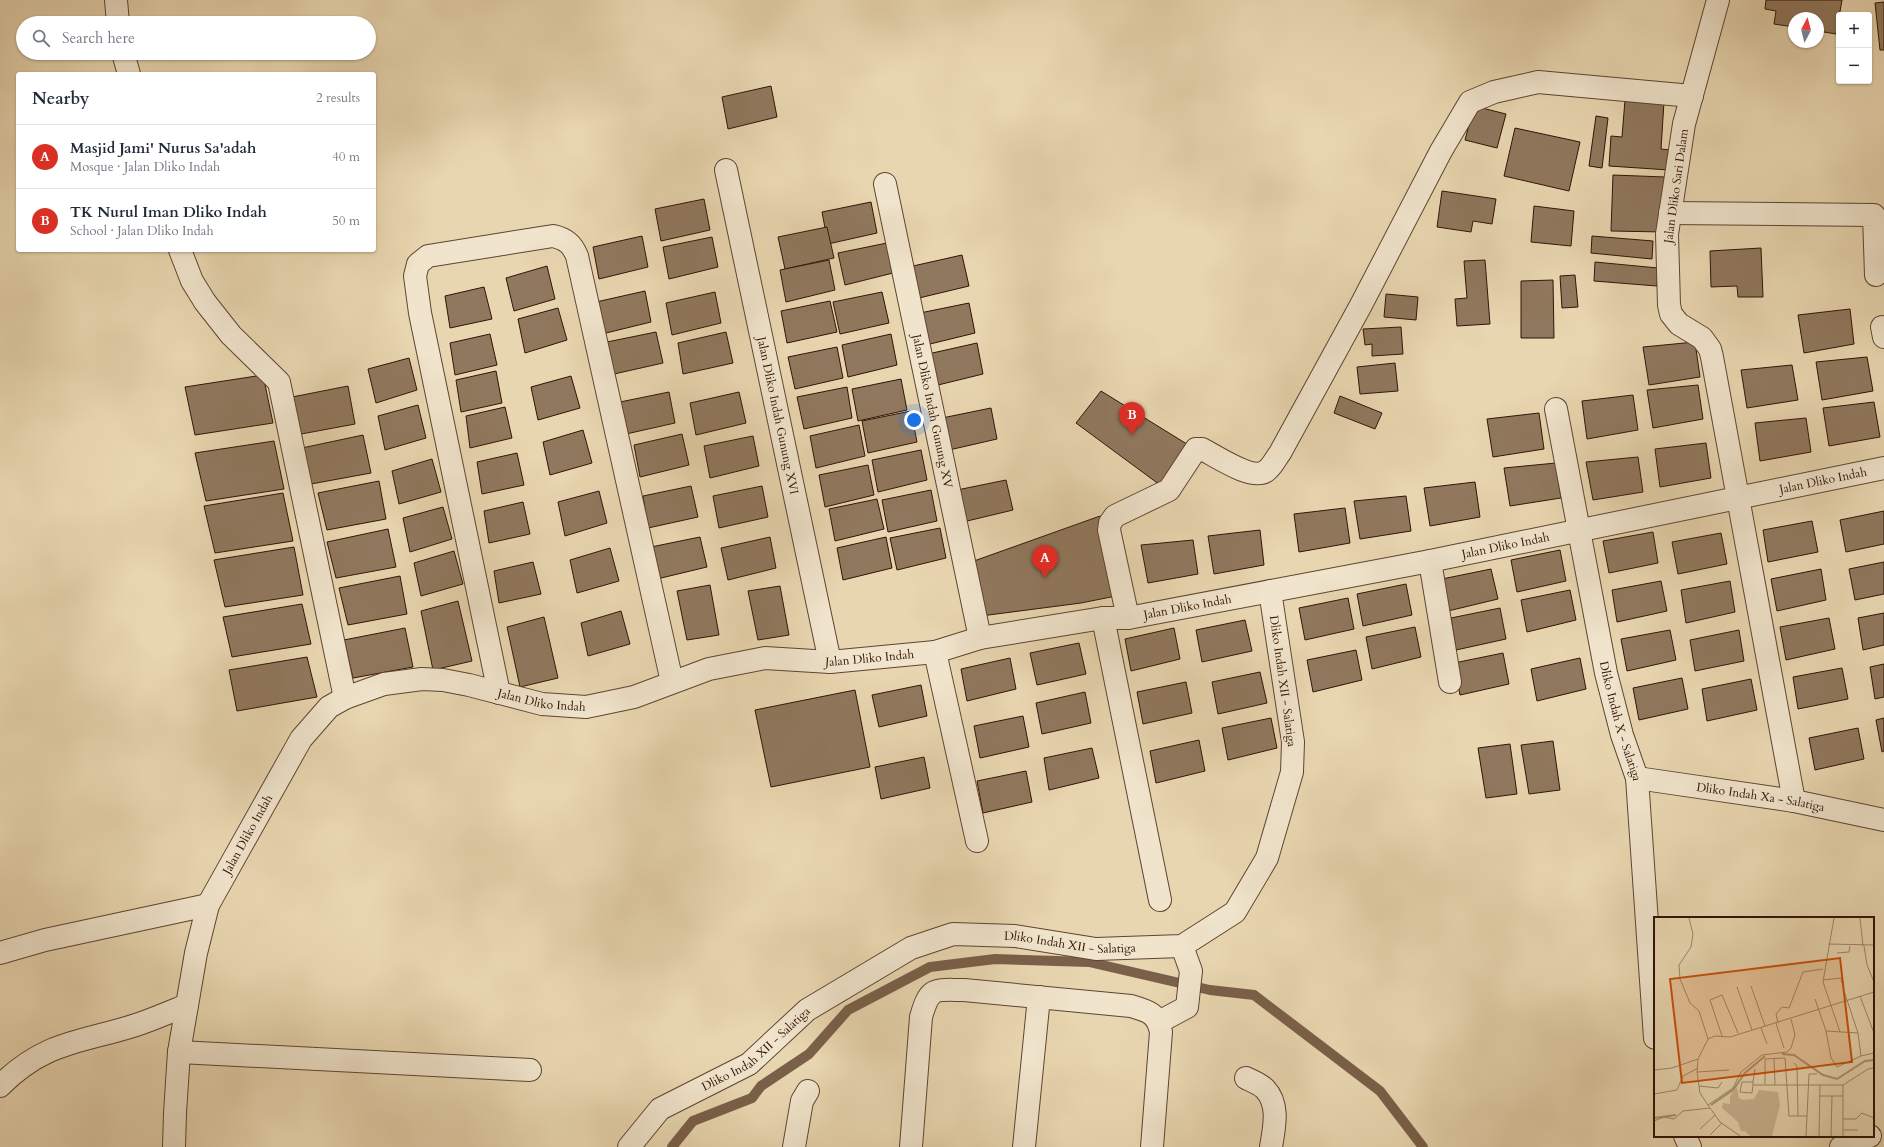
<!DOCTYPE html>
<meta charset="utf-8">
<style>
body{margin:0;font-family:Cardo,serif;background:#f2f2f3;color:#1f2937}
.controls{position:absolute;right:12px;top:12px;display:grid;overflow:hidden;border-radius:4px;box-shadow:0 1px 3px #0004}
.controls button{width:36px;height:36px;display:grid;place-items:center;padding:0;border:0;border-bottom:1px solid #e0e1e3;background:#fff;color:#1f2937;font:20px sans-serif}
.compass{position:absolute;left:1788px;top:12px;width:36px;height:36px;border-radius:50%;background:#fff;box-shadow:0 1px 3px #0004;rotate:7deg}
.you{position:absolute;left:914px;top:420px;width:14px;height:14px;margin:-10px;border:3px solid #fff;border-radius:50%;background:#1a73e8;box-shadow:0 0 0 6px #1a73e833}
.badge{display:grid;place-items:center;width:26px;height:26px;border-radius:50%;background:#d93025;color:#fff;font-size:13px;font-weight:700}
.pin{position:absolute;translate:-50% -33px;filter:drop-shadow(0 1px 2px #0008)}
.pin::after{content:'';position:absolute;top:21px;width:14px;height:12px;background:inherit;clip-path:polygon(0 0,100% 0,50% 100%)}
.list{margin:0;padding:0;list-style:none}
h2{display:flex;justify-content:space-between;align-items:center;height:52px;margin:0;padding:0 16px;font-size:17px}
h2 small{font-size:13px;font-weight:400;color:#747a83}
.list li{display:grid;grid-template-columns:26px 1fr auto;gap:12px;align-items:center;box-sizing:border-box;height:64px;padding:0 16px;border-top:1px solid #e0e1e3}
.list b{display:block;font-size:15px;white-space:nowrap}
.list p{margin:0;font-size:13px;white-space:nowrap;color:#747a83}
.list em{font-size:13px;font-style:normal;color:#747a83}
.icon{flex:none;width:22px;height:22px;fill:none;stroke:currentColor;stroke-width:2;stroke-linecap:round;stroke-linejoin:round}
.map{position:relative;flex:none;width:1884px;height:1147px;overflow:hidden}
.search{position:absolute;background:#fff;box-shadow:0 1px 3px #0004;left:16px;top:16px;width:360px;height:44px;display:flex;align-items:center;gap:10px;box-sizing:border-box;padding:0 14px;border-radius:22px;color:#747a83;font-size:15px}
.panel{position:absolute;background:#fff;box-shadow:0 1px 3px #0004;left:16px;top:72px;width:360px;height:180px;border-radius:4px}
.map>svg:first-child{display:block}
</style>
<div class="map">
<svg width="1884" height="1147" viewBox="0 0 1884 1147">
<rect width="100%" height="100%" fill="#e8d6b0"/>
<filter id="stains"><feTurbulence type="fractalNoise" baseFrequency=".005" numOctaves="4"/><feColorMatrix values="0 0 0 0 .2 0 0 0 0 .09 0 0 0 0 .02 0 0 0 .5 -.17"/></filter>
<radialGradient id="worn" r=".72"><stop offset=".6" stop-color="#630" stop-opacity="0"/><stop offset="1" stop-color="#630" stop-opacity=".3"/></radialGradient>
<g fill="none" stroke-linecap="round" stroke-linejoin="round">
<!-- stream -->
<polyline stroke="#7a6049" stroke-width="10" points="672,1147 693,1121 752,1098 761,1086 809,1054 848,1010 930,967 995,959 1089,962 1210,990 1254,995 1380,1091 1423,1147"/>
</g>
<!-- building -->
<g fill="#90785e" stroke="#311306">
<polygon points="1766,0 1842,0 1836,34 1818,31 1818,18 1794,18 1794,27 1774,24 1776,11 1765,9"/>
<polygon points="1884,2 1884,50 1880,50 1875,3"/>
<polygon points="771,86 777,117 728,129 722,97"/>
<polygon points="1625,100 1664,102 1661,149 1670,150 1669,170 1609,166 1611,136 1622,137"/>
<polygon points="1474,106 1506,114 1497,148 1465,140"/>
<polygon points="1596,116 1608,118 1602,168 1589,166"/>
<polygon points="1515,128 1580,142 1569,191 1504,176"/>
<polygon points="1613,175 1665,177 1664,232 1611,231"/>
<polygon points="1442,191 1496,199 1492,224 1473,221 1471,232 1437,227"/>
<polygon points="704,199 710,230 661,241 655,209"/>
<polygon points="871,202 877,233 828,244 822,212"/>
<polygon points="1534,206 1574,211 1571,246 1531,242"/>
<polygon points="827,227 834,258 785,269 778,237"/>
<polygon points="642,236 648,267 599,279 593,247"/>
<polygon points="1592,236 1653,241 1652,259 1591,253"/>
<polygon points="712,237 718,267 669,279 663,247"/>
<polygon points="887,243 893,273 845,285 838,253"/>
<polygon points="1761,248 1763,297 1738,297 1737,286 1711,287 1710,251"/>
<polygon points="962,255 969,286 919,298 913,266"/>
<polygon points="829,260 835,290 786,302 780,270"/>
<polygon points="1485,260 1490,324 1457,326 1455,299 1467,298 1464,261"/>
<polygon points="1595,262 1658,268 1657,286 1594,281"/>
<polygon points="547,266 555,299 514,311 506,278"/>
<polygon points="1575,275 1578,307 1562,308 1560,276"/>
<polygon points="1553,280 1554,338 1521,338 1521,281"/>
<polygon points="484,287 492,319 450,328 445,296"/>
<polygon points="645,291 651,322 602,334 596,302"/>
<polygon points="715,292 721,323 672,335 666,303"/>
<polygon points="882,292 889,323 840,334 833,302"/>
<polygon points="1386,294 1418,297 1416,320 1384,317"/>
<polygon points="830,301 837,332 787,343 781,311"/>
<polygon points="969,303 975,333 926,345 920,313"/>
<polygon points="558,308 567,340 525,353 518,319"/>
<polygon points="1850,309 1854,344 1804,353 1798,315"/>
<polygon points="1401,327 1403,354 1372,356 1372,344 1365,345 1363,329"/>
<polygon points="656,332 663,363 614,374 607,342"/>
<polygon points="726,332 733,363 683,374 678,343"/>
<polygon points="490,334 497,365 455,375 450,343"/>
<polygon points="891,334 897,365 848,377 842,345"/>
<polygon points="1695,342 1700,377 1649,385 1643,347"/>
<polygon points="977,343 983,374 934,386 928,354"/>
<polygon points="837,347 843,378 795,389 788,357"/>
<polygon points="1867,357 1873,391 1822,400 1816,362"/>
<polygon points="409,358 417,390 376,403 368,369"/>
<polygon points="1395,363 1398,391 1360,394 1357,367"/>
<polygon points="1792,365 1798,400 1747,408 1741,370"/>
<polygon points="496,371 502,403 461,412 456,380"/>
<polygon points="263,375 273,423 195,435 185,387"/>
<polygon points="571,376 580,408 538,420 531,387"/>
<polygon points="901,379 907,410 858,421 852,389"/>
<polygon points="1698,385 1703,419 1653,428 1647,390"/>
<polygon points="348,386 355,424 296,435 287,398"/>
<polygon points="847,387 852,418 804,429 797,397"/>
<polygon points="1101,391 1190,446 1160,485 1076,423"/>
<polygon points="669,392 675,423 626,434 620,402"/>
<polygon points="739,392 746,423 696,435 690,403"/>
<polygon points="1633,395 1638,430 1587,439 1582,401"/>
<polygon points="1340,396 1382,413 1375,429 1334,413"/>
<polygon points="1874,402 1880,437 1829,446 1823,408"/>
<polygon points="418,405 426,438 385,450 378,416"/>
<polygon points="505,407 512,438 470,448 466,416"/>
<polygon points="991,408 997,439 949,450 942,418"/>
<polygon points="911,411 917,442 868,453 862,421"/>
<polygon points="1539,413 1544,449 1493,457 1487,419"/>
<polygon points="1806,418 1811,452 1760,461 1755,423"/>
<polygon points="859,425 865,456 816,468 810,436"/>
<polygon points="583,430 592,463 550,475 543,442"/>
<polygon points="682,434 689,465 640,477 634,445"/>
<polygon points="363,435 371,473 311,484 302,448"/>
<polygon points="753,436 759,466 710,478 704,446"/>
<polygon points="274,441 284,489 206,501 195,453"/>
<polygon points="1706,443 1711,478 1660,487 1655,449"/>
<polygon points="921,450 927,480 878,492 872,460"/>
<polygon points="517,453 524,485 482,494 477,462"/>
<polygon points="1638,457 1643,492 1593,500 1586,462"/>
<polygon points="432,459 441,492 399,504 392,471"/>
<polygon points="1556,463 1561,498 1510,506 1504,468"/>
<polygon points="868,465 874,495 825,507 819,475"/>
<polygon points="1006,480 1013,510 963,522 957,490"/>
<polygon points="379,481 386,519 327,530 318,493"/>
<polygon points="1475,482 1480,517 1430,526 1424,488"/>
<polygon points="691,486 698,517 648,528 643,496"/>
<polygon points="762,486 768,517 719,528 713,496"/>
<polygon points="931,490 937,521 888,532 882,500"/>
<polygon points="599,491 607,523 565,536 558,502"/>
<polygon points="283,493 293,541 215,553 204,506"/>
<polygon points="1406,496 1411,531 1360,539 1354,501"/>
<polygon points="877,499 884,529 835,541 829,509"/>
<polygon points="523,502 530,534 489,543 484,511"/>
<polygon points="443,507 452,539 410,552 403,518"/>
<polygon points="1345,508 1350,543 1299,552 1294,514"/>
<polygon points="1884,511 1884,544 1846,552 1840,520"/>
<polygon points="1100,516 1116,596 1081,603 981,616 974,561"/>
<polygon points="1812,521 1818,552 1768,562 1763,530"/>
<polygon points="940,528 946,558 897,570 890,538"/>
<polygon points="388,529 396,567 336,578 327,542"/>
<polygon points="1260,530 1264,565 1214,574 1208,536"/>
<polygon points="1653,532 1658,563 1609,573 1603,541"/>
<polygon points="1721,533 1727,564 1678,574 1672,542"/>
<polygon points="700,537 707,567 657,579 651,547"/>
<polygon points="770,537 776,568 728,580 721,548"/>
<polygon points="886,537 892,568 843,580 837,548"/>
<polygon points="1193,540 1198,574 1148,583 1141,545"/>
<polygon points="294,547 303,595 225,607 214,560"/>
<polygon points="610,548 619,581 577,593 570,560"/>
<polygon points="1560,550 1566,581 1517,592 1511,560"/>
<polygon points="454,551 463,584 421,596 414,563"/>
<polygon points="533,562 541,594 499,603 494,571"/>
<polygon points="1884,562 1884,594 1855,600 1849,569"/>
<polygon points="1491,569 1498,599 1448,611 1442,579"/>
<polygon points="1821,569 1826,600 1777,611 1771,579"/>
<polygon points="400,576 407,614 348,625 339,588"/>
<polygon points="1661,581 1667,611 1617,622 1612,590"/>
<polygon points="1730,581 1735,612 1686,623 1681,590"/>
<polygon points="1406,584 1412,615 1363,626 1357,594"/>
<polygon points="710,585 719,635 687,640 677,591"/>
<polygon points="780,586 789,635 758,640 748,591"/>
<polygon points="1570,590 1576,620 1527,632 1521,600"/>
<polygon points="1348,598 1354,629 1305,640 1299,608"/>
<polygon points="458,601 472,661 433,670 421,611"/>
<polygon points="302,604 311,644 232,657 223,617"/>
<polygon points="1500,608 1506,639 1456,650 1451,618"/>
<polygon points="621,611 630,644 588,656 581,623"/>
<polygon points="1884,613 1884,645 1863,650 1858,618"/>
<polygon points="544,617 558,678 520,687 507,627"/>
<polygon points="1829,618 1835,649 1786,660 1780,627"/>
<polygon points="1245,620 1252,651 1202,662 1196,630"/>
<polygon points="1415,627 1421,657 1372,669 1366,637"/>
<polygon points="405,628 413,667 353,678 344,640"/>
<polygon points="1174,628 1180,659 1131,671 1125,639"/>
<polygon points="1670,630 1676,660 1627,671 1621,639"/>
<polygon points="1739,630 1744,661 1695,671 1690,640"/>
<polygon points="1079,643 1086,674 1037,685 1030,653"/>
<polygon points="1356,650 1362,680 1313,692 1307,660"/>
<polygon points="1503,653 1509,684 1460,695 1454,663"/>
<polygon points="307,657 317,697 237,711 229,670"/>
<polygon points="1010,658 1016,689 967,701 961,669"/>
<polygon points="1580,658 1586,689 1537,701 1531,669"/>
<polygon points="1884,664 1884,697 1875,699 1870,667"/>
<polygon points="1842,668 1848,699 1798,709 1793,677"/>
<polygon points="1260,672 1267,703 1218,714 1212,682"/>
<polygon points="1682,678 1688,709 1639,720 1633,688"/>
<polygon points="1751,679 1757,710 1707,721 1702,689"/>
<polygon points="1186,682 1192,713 1143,724 1137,692"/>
<polygon points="921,685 927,716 879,727 872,695"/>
<polygon points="855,690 870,767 771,787 755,710"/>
<polygon points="1085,692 1091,723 1042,734 1036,703"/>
<polygon points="1023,716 1029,747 980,758 974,726"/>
<polygon points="1271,718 1277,748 1228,760 1222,728"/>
<polygon points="1884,718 1884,751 1882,752 1876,720"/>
<polygon points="1858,728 1864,759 1815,770 1809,738"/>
<polygon points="1199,740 1205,771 1156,783 1150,751"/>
<polygon points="1553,741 1560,790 1529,794 1521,745"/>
<polygon points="1510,744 1517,794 1486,798 1478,748"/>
<polygon points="1092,748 1099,778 1049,790 1044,758"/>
<polygon points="924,757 930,788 881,799 875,767"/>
<polygon points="1026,771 1032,802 983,813 977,781"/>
</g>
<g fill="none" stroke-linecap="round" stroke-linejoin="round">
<!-- minor casing -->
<g stroke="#5f4430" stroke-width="24">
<g id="minor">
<polyline points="116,0 118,23"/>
<polyline points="1718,0 1684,124 1667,234 1669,305 1671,314 1679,324 1702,338 1710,349 1712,357 1794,801"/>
<polyline points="123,53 129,74"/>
<path id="s1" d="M726 170 830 662"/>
<path id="s2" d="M885 184 980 638"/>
<polyline points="1670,213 1874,215 1876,275"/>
<polyline points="180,250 192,281 205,302 231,335 279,382 345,698"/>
<polyline points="1882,327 1884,337"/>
<path id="s3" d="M1556 409 1606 673 1622 735 1637 778 1655 1038"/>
<polyline points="1430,561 1450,682"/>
<polyline points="1103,618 1160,900"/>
<path d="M1128 618 1109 530 1110 523 1115 516 1169 490 1196 449H1202C1216 456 1252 481 1266 471 1272 467 1276 458 1280 453L1361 305 1441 151 1470 102 1494 92 1538 82 1692 96"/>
<polyline points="935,652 977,841"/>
<path d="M499 693 420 313 415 276 418 264 428 256 553 236C566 239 572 244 577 256L672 682"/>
<path id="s4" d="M1637 778 1794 801 1884 820"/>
<polyline points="0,953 45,940 208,905"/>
<polyline points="1159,1022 1187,1007 1191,971 1182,946"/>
<polyline points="179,1052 530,1070"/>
<path d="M1246 1078C1252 1081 1260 1084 1265 1089 1280 1105 1274 1128 1271 1147"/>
<path d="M0 1086C45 1041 80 1043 136 1025 154 1019 170 1012 187 1005"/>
<polyline points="1685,1136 1690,1147"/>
<path id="s5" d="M174 1147 175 1113 179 1052 196 953 208 905 301 739 329 707 345 698 384 684 422 679 443 680 469 685 542 704 586 707 634 697 709 669 765 658 830 662 935 652 980 638 1103 618H1128L1430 561 1884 468"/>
<path id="s6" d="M629 1147 660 1109 749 1064 807 1010 911 948 953 934 1015 936 1096 949 1182 946 1235 912 1267 858 1292 772 1293 742 1270 591"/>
<polyline points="794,1147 802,1101 808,1091"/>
<path d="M911 1147 921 1017C930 986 934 990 964 990L1131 1006C1148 1011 1157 1013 1161 1032L1152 1147"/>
<polyline points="1024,1147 1039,997"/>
<polyline points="1841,1147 1870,1136"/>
</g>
</g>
<!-- minor -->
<use href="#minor" stroke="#f0e4cc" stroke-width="22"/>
</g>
<g text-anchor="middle" stroke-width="3.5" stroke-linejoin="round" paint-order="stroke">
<!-- street labels -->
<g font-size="12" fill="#311306" stroke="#f0e4cc">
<text transform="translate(1676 186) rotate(-82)" y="4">Jalan Dliko Sari Dalam</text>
<text dy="4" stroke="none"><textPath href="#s2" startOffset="232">Jalan Dliko Indah Gunung XV</textPath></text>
<text dy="4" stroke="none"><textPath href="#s1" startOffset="251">Jalan Dliko Indah Gunung XVI</textPath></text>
<text dy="4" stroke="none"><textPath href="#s5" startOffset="2005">Jalan Dliko Indah</textPath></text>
<text dy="4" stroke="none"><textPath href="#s5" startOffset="1681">Jalan Dliko Indah</textPath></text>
<text dy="4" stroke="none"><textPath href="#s5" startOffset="1357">Jalan Dliko Indah</textPath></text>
<text dy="4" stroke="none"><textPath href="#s5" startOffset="1034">Jalan Dliko Indah</textPath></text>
<text transform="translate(1283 681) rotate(82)" y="4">Dliko Indah XII - Salatiga</text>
<text dy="4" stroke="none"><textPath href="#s5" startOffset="698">Jalan Dliko Indah</textPath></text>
<text dy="4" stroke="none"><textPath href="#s3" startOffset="319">Dliko Indah X - Salatiga</textPath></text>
<text dy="4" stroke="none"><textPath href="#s4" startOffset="125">Dliko Indah Xa - Salatiga</textPath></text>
<text dy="4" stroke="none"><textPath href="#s5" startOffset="326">Jalan Dliko Indah</textPath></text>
<text dy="4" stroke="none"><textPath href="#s6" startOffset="511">Dliko Indah XII - Salatiga</textPath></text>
<text dy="4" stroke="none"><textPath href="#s6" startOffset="163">Dliko Indah XII - Salatiga</textPath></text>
</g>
</g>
<!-- overview -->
<g transform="translate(1654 917)">
<rect width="220" height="220" fill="#e8d6b0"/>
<path d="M83 170 85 181 89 183 100 182 105 173 124 175 126 188 118 219H96L91 214H87L84 205 68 191 69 186 76 187V179Z" fill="#c9b593"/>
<path fill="none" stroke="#aa9476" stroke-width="2" d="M128 137 140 138 169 158 183 162 211 144 220 143M57 188 79 173 91 156 111 139M0 201 22 198"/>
<path fill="none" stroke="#9f886c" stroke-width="1" d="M35 1 39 17 37 30 25 48 26 62 36 86 45 94 54 122M180 1 169 65 186 115M206 1 209 29M174 27 220 28M210 29 213 48 220 65M183 36 195 35 196 29M169 63 187 61 188 66M97 69 111 109M83 70 98 113M189 71 204 116 207 139M206 79 220 116M161 82 172 114 177 141 183 150 207 139 220 136M122 106 130 131M124 106 122 97 128 90 135 91 149 55 169 52M107 111 113 127M172 114 204 116M68 119 56 83 68 78 84 116M120 141 121 168M140 146 143 149 144 199M0 153 18 151 44 142M43 155 75 153M99 165 101 152M111 167V142L131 141 135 199H153L152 219M99 168V165H88L86 175 98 176 99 168H189M45 169 64 171 68 165M0 177 23 173 29 159 44 151M166 179H189M54 188 79 171 87 155 108 138 133 135 137 131 141 118 137 102M56 191 46 176 43 155 44 142 54 122 61 119 76 120 220 75M153 199 155 157H163M189 202H202L208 196 220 201M0 204 10 200 20 202 29 194 56 191 66 205 86 219M46 212 61 198M189 213H204M56 218 68 206M165 219 166 168M177 219 178 179M189 219V168L214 152 220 151"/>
<path fill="#cd4e0b" fill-opacity="0.15" stroke="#cd4e0b" stroke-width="2" d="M186 41 198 145 28 166 16 62Z"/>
<rect width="220" height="220" fill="none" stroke="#311306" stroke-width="2"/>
</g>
<rect width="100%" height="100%" filter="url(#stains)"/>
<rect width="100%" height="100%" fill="url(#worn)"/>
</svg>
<div class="controls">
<button>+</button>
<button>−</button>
</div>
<svg class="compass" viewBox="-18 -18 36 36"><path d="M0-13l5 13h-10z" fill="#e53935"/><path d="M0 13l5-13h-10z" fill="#747a83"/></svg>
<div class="you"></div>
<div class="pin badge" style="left:1045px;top:578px">A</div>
<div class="pin badge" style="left:1132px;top:435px">B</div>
<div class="search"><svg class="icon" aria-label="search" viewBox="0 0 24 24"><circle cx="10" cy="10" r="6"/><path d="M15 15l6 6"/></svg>Search here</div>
<section class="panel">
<h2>Nearby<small>2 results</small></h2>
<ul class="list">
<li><span class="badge">A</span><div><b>Masjid Jami' Nurus Sa'adah</b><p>Mosque · Jalan Dliko Indah</p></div><em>40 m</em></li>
<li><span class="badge">B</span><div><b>TK Nurul Iman Dliko Indah</b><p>School · Jalan Dliko Indah</p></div><em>50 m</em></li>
</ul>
</section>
</div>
